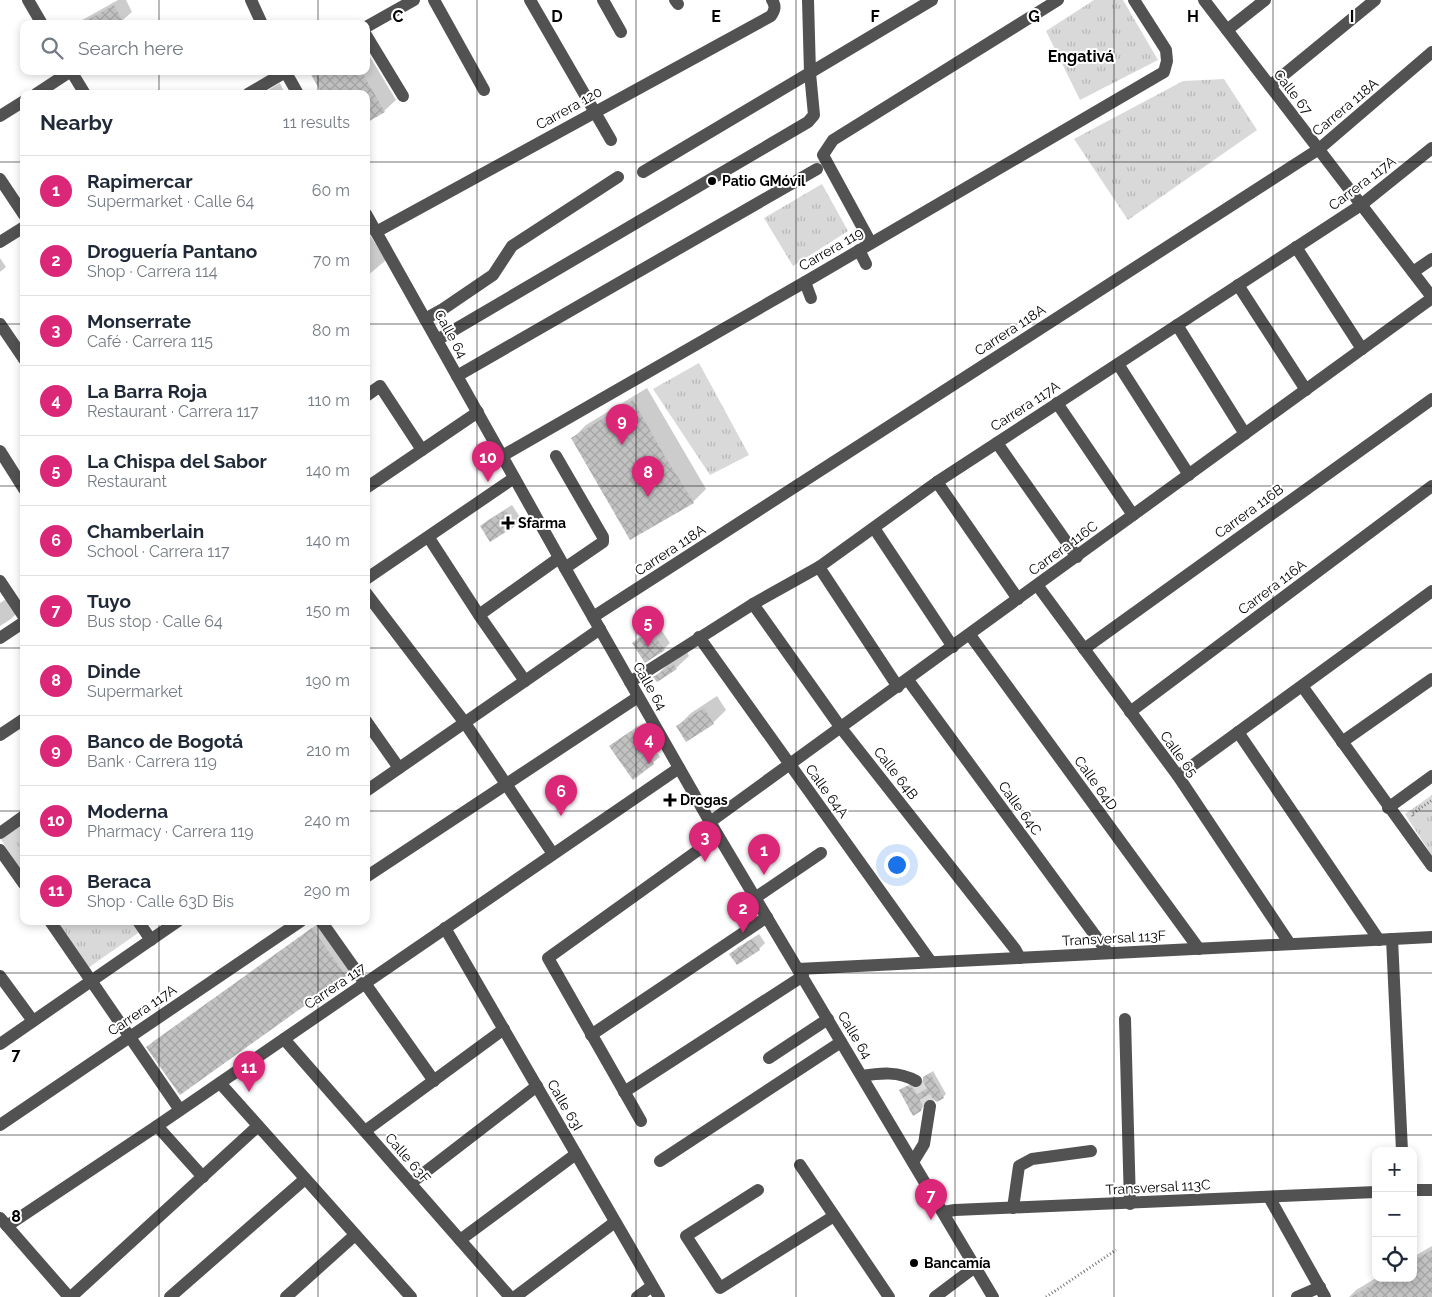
<!DOCTYPE html>
<meta charset="utf-8">
<style>
body{margin:0;font-family:Raleway,sans-serif;background:#f2f2f3;color:#1f2937}
.controls{position:absolute;right:15px;bottom:15px;display:grid;overflow:hidden;border-radius:10px;box-shadow:0 2px 8px #0003}
.controls button{width:45px;height:45px;display:grid;place-items:center;padding:0;border:0;border-bottom:1px solid #e0e1e3;background:#fff;color:#1f2937;font:25px sans-serif}
.you{position:absolute;left:896px;top:864px;width:18px;height:18px;margin:-12px;border:4px solid #fff;border-radius:50%;background:#1a73e8;box-shadow:0 0 0 8px #1a73e833}
.badge{display:grid;place-items:center;width:32px;height:32px;border-radius:50%;background:#db2777;color:#fff;font-size:16px;font-weight:700}
.pin{position:absolute;translate:-50% -41px;filter:drop-shadow(0 1px 2px #0008)}
.pin::after{content:'';position:absolute;top:26px;width:18px;height:15px;background:inherit;clip-path:polygon(0 0,100% 0,50% 100%)}
.list{margin:0;padding:0;list-style:none}
h2{display:flex;justify-content:space-between;align-items:center;height:65px;margin:0;padding:0 20px;font-size:21px}
h2 small{font-size:16px;font-weight:400;color:#747a83}
.list li{display:grid;grid-template-columns:32px 1fr auto;gap:15px;align-items:center;box-sizing:border-box;height:70px;padding:0 20px;border-top:1px solid #e0e1e3}
.list b{display:block;font-size:19px;white-space:nowrap}
.list p{margin:0;font-size:16px;white-space:nowrap;color:#747a83}
.list em{font-size:16px;font-style:normal;color:#747a83}
.icon{flex:none;width:28px;height:28px;fill:none;stroke:currentColor;stroke-width:2;stroke-linecap:round;stroke-linejoin:round}
.map{position:relative;flex:none;width:1432px;height:1297px;overflow:hidden}
.search{position:absolute;background:#fff;box-shadow:0 2px 8px #0003;left:20px;top:20px;width:350px;height:55px;display:flex;align-items:center;gap:12px;box-sizing:border-box;padding:0 18px;border-radius:10px;color:#747a83;font-size:19px}
.panel{position:absolute;background:#fff;box-shadow:0 2px 8px #0003;left:20px;top:90px;width:350px;height:835px;border-radius:10px}
.map>svg:first-child{display:block}
</style>
<div class="map">
<svg width="1432" height="1297" viewBox="0 0 1432 1297">
<defs>
<pattern id="park-tufts" width="24" height="20" patternUnits="userSpaceOnUse" patternTransform="scale(1.25)"><rect width="24" height="20" fill="#d9d9d9"/><path d="M3 7l-1-3M5 7V3M7 7l1-3M15 17l-1-3M17 17v-4M19 17l1-3" fill="none" stroke="#b8b8b8"/></pattern>
<pattern id="building-cross-hatch" width="8" height="8" patternUnits="userSpaceOnUse" patternTransform="scale(1.25)"><rect width="8" height="8" fill="#c2c2c2"/><path d="M0 0l8 8M0 8l8-8" fill="none" stroke="#a5a5a5"/></pattern>
</defs>
<rect width="100%" height="100%" fill="#fff"/>
<!-- park -->
<g fill="url(#park-tufts)">
<polygon points="1094,0 1123,0 1158,60 1080,100 1046,31"/>
<polygon points="1224,79 1257,130 1128,220 1074,139 1183,81"/>
<polygon points="822,184 848,231 793,266 764,218"/>
<polygon points="699,363 749,455 710,475 653,389"/>
<polygon points="1432,795 1432,856 1405,814"/>
<polygon points="24,822 24,875 0,838"/>
<polygon points="56,921 134,921 141,931 88,968"/>
</g>
<!-- shadow -->
<g fill="#0003">
<polygon points="118,0 126,0 132,12 118,24 75,24"/>
<polygon points="366,50 396,100 384,111 366,94 311,71 366,71"/>
<polygon points="280,83 285,94 262,94"/>
<polygon points="369,234 386,260 366,277 366,236"/>
<polygon points="0,258 6,267 0,272"/>
<polygon points="647,388 706,489 693,502 573,438 586,425"/>
<polygon points="512,505 521,519 515,525 481,526 488,520"/>
<polygon points="8,598 17,613 11,619 0,626 0,603"/>
<polygon points="658,625 670,643 664,649 633,643 639,637"/>
<polygon points="687,652 689,656 676,668 655,677 668,664"/>
<polygon points="717,696 726,710 713,723 678,726 691,713"/>
<polygon points="638,726 660,757 633,778 611,746"/>
<polygon points="319,923 351,969 345,975 148,1047 154,1041"/>
<polygon points="759,934 765,943 759,949 731,954 737,948"/>
<polygon points="933,1071 946,1094 943,1097 926,1097 923,1107 920,1110 903,1088 911,1084 919,1087 924,1086 924,1077"/>
<polygon points="1432,1246 1432,1297 1349,1297 1356,1290 1376,1278 1413,1278 1413,1257"/>
</g>
<!-- building -->
<g fill="url(#building-cross-hatch)">
<polygon points="114,5 124,24 81,24"/>
<polygon points="309,71 361,71 385,112 366,123 366,94 322,94"/>
<polygon points="633,400 664,455 694,503 630,540 571,438"/>
<polygon points="505,510 515,526 490,542 480,526"/>
<polygon points="651,631 665,650 645,663 632,643"/>
<polygon points="673,664 677,669 657,682 653,677"/>
<polygon points="704,708 714,724 686,742 676,726"/>
<polygon points="631,731 654,764 633,780 609,746"/>
<polygon points="312,928 346,976 180,1095 146,1047"/>
<polygon points="752,939 760,950 737,965 729,954"/>
<polygon points="930,1073 944,1098 937,1102 932,1098 927,1099 923,1101 921,1111 913,1116 899,1090 907,1086 916,1089 920,1088 923,1084 923,1077"/>
<polygon points="1432,1250 1432,1297 1351,1297 1383,1278 1413,1278 1413,1261"/>
</g>
<g fill="none" stroke-linecap="round" stroke-linejoin="round">
<!-- minor-tunnel -->
<polyline stroke="#d9d9d9" stroke-width="12" stroke-dasharray="12 6" stroke-linecap="butt" points="916,1081 930,1106"/>
<!-- path -->
<g stroke="#747474" stroke-width="3" stroke-dasharray="1 2.5" stroke-linecap="butt">
<polyline points="1413,816 1412,814 1432,800"/>
<polyline points="1046,1297 1116,1250"/>
</g>
<!-- minor -->
<g stroke="#525252" stroke-width="12">
<polyline points="28,0 42,24"/>
<polyline points="251,0 262,24"/>
<polyline points="434,0 484,90"/>
<polyline points="530,0 611,140"/>
<polyline points="603,0 621,32"/>
<polyline points="675,0 678,4"/>
<polyline points="1204,0 1432,297"/>
<polyline points="366,27 414,0"/>
<polyline points="1227,30 1265,0"/>
<polyline points="366,35 403,96"/>
<polyline points="285,71 298,94"/>
<polyline points="1270,86 1375,0"/>
<polyline points="36,94 71,71 85,94"/>
<polyline points="248,94 287,71"/>
<polyline points="0,116 24,101"/>
<polyline points="643,172 932,0"/>
<polyline points="0,179 24,215"/>
<polyline points="366,214 565,568 710,822 993,1297"/>
<path d="M376 232 771 16C775 10 776 6 772 0"/>
<polyline points="0,242 24,227"/>
<polyline points="871,243 823,155 833,140 1058,0"/>
<polyline points="1296,247 1362,349"/>
<polyline points="859,250 866,264"/>
<polyline points="1413,272 1432,259"/>
<polyline points="805,282 811,298"/>
<polyline points="1238,285 1306,390"/>
<polyline points="425,319 443,309 493,275 512,246 618,177"/>
<polyline points="0,324 24,359"/>
<polyline points="1177,325 1245,434"/>
<polyline points="437,340 808,122 814,115 810,73 808,0"/>
<polyline points="1118,364 1189,475"/>
<polyline points="457,376 817,169"/>
<polyline points="366,396 380,386 422,450"/>
<polyline points="1057,403 1133,515"/>
<polyline points="997,443 1077,557"/>
<polyline points="0,451 24,489"/>
<polyline points="502,456 805,282 1164,72 1167,61 1166,50 1134,0"/>
<polyline points="556,456 603,537 603,542 565,568"/>
<polyline points="937,482 1018,599"/>
<polyline points="366,488 478,412"/>
<polyline points="874,528 953,647"/>
<polyline points="429,538 479,615 525,681"/>
<polyline points="819,567 898,687"/>
<polyline points="366,579 514,478"/>
<polyline points="0,581 24,617"/>
<polyline points="1037,585 1178,776 1290,944"/>
<polyline points="366,593 465,723 553,854"/>
<polyline points="753,604 841,728 1015,949 1020,958"/>
<polyline points="479,615 559,558"/>
<polyline points="593,617 1319,149 1432,52"/>
<polyline points="970,635 1199,949"/>
<polyline points="699,637 931,962"/>
<polyline points="0,638 24,622"/>
<polyline points="1084,649 1432,399"/>
<polyline points="908,680 1108,953"/>
<polyline points="630,682 753,604 819,567 937,482 1361,205 1432,148"/>
<polyline points="1302,686 1432,866"/>
<polyline points="1130,712 1432,486"/>
<polyline points="366,721 399,768"/>
<polyline points="1238,732 1379,940"/>
<polyline points="0,735 24,719"/>
<polyline points="1342,742 1432,679"/>
<polyline points="1178,776 1432,591"/>
<polyline points="366,791 600,629"/>
<polyline points="1388,808 1432,776"/>
<polyline points="710,822 1432,298"/>
<polyline points="0,833 24,816"/>
<polyline points="0,850 24,884"/>
<polyline points="366,877 638,697"/>
<polyline points="755,898 821,853"/>
<polyline points="50,921 180,1110"/>
<polyline points="138,921 151,940"/>
<polyline points="321,921 434,1081"/>
<polyline points="445,928 659,1297"/>
<polyline points="1392,939 1402,1151"/>
<polyline points="798,969 1432,937"/>
<polyline points="0,976 33,1021"/>
<polyline points="1125,1019 1130,1204"/>
<polyline points="591,1035 767,917"/>
<polyline points="284,1039 510,1297"/>
<polyline points="0,1044 178,921"/>
<polyline points="769,1058 828,1019"/>
<path d="M862 1076C880 1073 899 1071 916 1081"/>
<polyline points="220,1083 411,1297"/>
<polyline points="624,1092 803,976"/>
<polyline points="641,1121 548,958 718,836"/>
<polyline points="0,1125 301,921"/>
<polyline points="157,1126 203,1177"/>
<polyline points="365,1131 504,1029"/>
<polyline points="660,1161 841,1042"/>
<polyline points="913,1162 924,1144 930,1106"/>
<polyline points="800,1165 889,1297"/>
<polyline points="411,1183 537,1086"/>
<polyline points="758,1190 686,1236 720,1288 834,1216"/>
<polyline points="1413,1190 1432,1190"/>
<polyline points="1269,1197 1325,1297"/>
<polyline points="1013,1208 1019,1166 1032,1159 1091,1151"/>
<polyline points="943,1212 955,1210 1376,1192"/>
<polyline points="0,1218 69,1297"/>
<polyline points="7,1226 157,1126 679,768"/>
<polyline points="460,1240 576,1154"/>
<polyline points="71,1297 258,1126"/>
<polyline points="170,1297 305,1179"/>
<polyline points="286,1297 355,1235"/>
<polyline points="515,1297 615,1222"/>
<polyline points="637,1297 652,1286"/>
<polyline points="935,1297 975,1267"/>
<polyline points="1297,1297 1320,1287"/>
</g>
</g>
<!-- grid -->
<path fill="none" stroke="#000" stroke-width="1" stroke-opacity="0.55" d="M159 0V24M318 0V24M477 0V1297M636 0V1297M796 0V1297M955 0V1297M1114 0V1297M1273 0V1297M159 71V94M318 71V94M0 162H24M366 162H1432M0 324H24M366 324H1432M0 486H24M366 486H1432M0 648H24M366 648H1432M0 811H24M366 811H1432M159 921V1297M318 921V1297M0 973H1432M0 1135H1432"/>
<!-- markers -->
<g fill="#000" stroke="#fff" stroke-width="2">
<circle cx="712" cy="181" r="5"/>
<path d="M505.5 515.5h5v5h5v5h-5v5h-5v-5h-5v-5h5z"/>
<path d="M667.5 792.5h5v5h5v5h-5v5h-5v-5h-5v-5h5z"/>
<circle cx="914" cy="1263" r="5"/>
</g>
<g text-anchor="middle" stroke-width="4" stroke-linejoin="round" paint-order="stroke">
<!-- street labels -->
<g font-size="14" fill="#000" stroke="#fff">
<text transform="translate(1293 92) rotate(52)" y="5">Calle 67</text>
<text transform="translate(1345 107) rotate(-40)" y="5">Carrera 118A</text>
<text transform="translate(569 108) rotate(-29)" y="5">Carrera 120</text>
<text transform="translate(1362 183) rotate(-37)" y="5">Carrera 117A</text>
<text transform="translate(831 249) rotate(-30)" y="5">Carrera 119</text>
<text transform="translate(1010 330) rotate(-33)" y="5">Carrera 118A</text>
<text transform="translate(451 334) rotate(61)" y="5">Calle 64</text>
<text transform="translate(1025 406) rotate(-33)" y="5">Carrera 117A</text>
<text transform="translate(1249 511) rotate(-36)" y="5">Carrera 116B</text>
<text transform="translate(1063 548) rotate(-36)" y="5">Carrera 116C</text>
<text transform="translate(670 550) rotate(-33)" y="5">Carrera 118A</text>
<text transform="translate(1272 587) rotate(-37)" y="5">Carrera 116A</text>
<text transform="translate(650 686) rotate(60)" y="5">Calle 64</text>
<text transform="translate(1179 754) rotate(54)" y="5">Calle 65</text>
<text transform="translate(896 773) rotate(52)" y="5">Calle 64B</text>
<text transform="translate(1096 783) rotate(54)" y="5">Calle 64D</text>
<text transform="translate(827 791) rotate(54)" y="5">Calle 64A</text>
<text transform="translate(1020 808) rotate(54)" y="5">Calle 64C</text>
<text transform="translate(1114 938) rotate(-3)" y="5">Transversal 113F</text>
<text transform="translate(335 986) rotate(-34)" y="5">Carrera 117</text>
<text transform="translate(142 1010) rotate(-34)" y="5">Carrera 117A</text>
<text transform="translate(855 1035) rotate(59)" y="5">Calle 64</text>
<text transform="translate(565 1105) rotate(60)" y="5">Calle 63I</text>
<text transform="translate(408 1158) rotate(49)" y="5">Calle 63F</text>
<text transform="translate(1158 1187) rotate(-3)" y="5">Transversal 113C</text>
</g>
<!-- poi labels -->
<g font-size="14" font-weight="bold" fill="#000" stroke="#fff" text-anchor="start">
<text x="722" y="186">Patio GMóvil</text>
<text x="518" y="528">Sfarma</text>
<text x="680" y="805">Drogas</text>
<text x="924" y="1268">Bancamía</text>
</g>
<!-- quarter labels -->
<g font-size="16" font-weight="bold" fill="#000" stroke="#fff">
<text x="1081" y="62">Engativá</text>
</g>
</g>
<g font-size="16" text-anchor="middle" font-weight="bold" fill="#000" stroke="#fff" stroke-width="4" stroke-linejoin="round" paint-order="stroke">
<text x="398" y="22">C</text>
<text x="557" y="22">D</text>
<text x="716" y="22">E</text>
<text x="875" y="22">F</text>
<text x="1034" y="22">G</text>
<text x="1193" y="22">H</text>
<text x="1352" y="22">I</text>
<text x="16" y="1060">7</text>
<text x="16" y="1222">8</text>
</g>
</svg>
<div class="controls">
<button>+</button>
<button>−</button>
<button><svg class="icon" aria-label="locate" viewBox="0 0 24 24"><circle cx="12" cy="12" r="6"/><path d="M12 2v4M12 18v4M2 12h4M18 12h4"/></svg></button>
</div>
<div class="you"></div>
<div class="pin badge" style="left:764px;top:875px">1</div>
<div class="pin badge" style="left:743px;top:933px">2</div>
<div class="pin badge" style="left:705px;top:862px">3</div>
<div class="pin badge" style="left:649px;top:764px">4</div>
<div class="pin badge" style="left:648px;top:647px">5</div>
<div class="pin badge" style="left:561px;top:816px">6</div>
<div class="pin badge" style="left:931px;top:1220px">7</div>
<div class="pin badge" style="left:648px;top:497px">8</div>
<div class="pin badge" style="left:622px;top:445px">9</div>
<div class="pin badge" style="left:488px;top:482px">10</div>
<div class="pin badge" style="left:249px;top:1092px">11</div>
<div class="search"><svg class="icon" aria-label="search" viewBox="0 0 24 24"><circle cx="10" cy="10" r="6"/><path d="M15 15l6 6"/></svg>Search here</div>
<section class="panel">
<h2>Nearby<small>11 results</small></h2>
<ul class="list">
<li><span class="badge">1</span><div><b>Rapimercar</b><p>Supermarket · Calle 64</p></div><em>60 m</em></li>
<li><span class="badge">2</span><div><b>Droguería Pantano</b><p>Shop · Carrera 114</p></div><em>70 m</em></li>
<li><span class="badge">3</span><div><b>Monserrate</b><p>Café · Carrera 115</p></div><em>80 m</em></li>
<li><span class="badge">4</span><div><b>La Barra Roja</b><p>Restaurant · Carrera 117</p></div><em>110 m</em></li>
<li><span class="badge">5</span><div><b>La Chispa del Sabor</b><p>Restaurant</p></div><em>140 m</em></li>
<li><span class="badge">6</span><div><b>Chamberlain</b><p>School · Carrera 117</p></div><em>140 m</em></li>
<li><span class="badge">7</span><div><b>Tuyo</b><p>Bus stop · Calle 64</p></div><em>150 m</em></li>
<li><span class="badge">8</span><div><b>Dinde</b><p>Supermarket</p></div><em>190 m</em></li>
<li><span class="badge">9</span><div><b>Banco de Bogotá</b><p>Bank · Carrera 119</p></div><em>210 m</em></li>
<li><span class="badge">10</span><div><b>Moderna</b><p>Pharmacy · Carrera 119</p></div><em>240 m</em></li>
<li><span class="badge">11</span><div><b>Beraca</b><p>Shop · Calle 63D Bis</p></div><em>290 m</em></li>
</ul>
</section>
</div>
